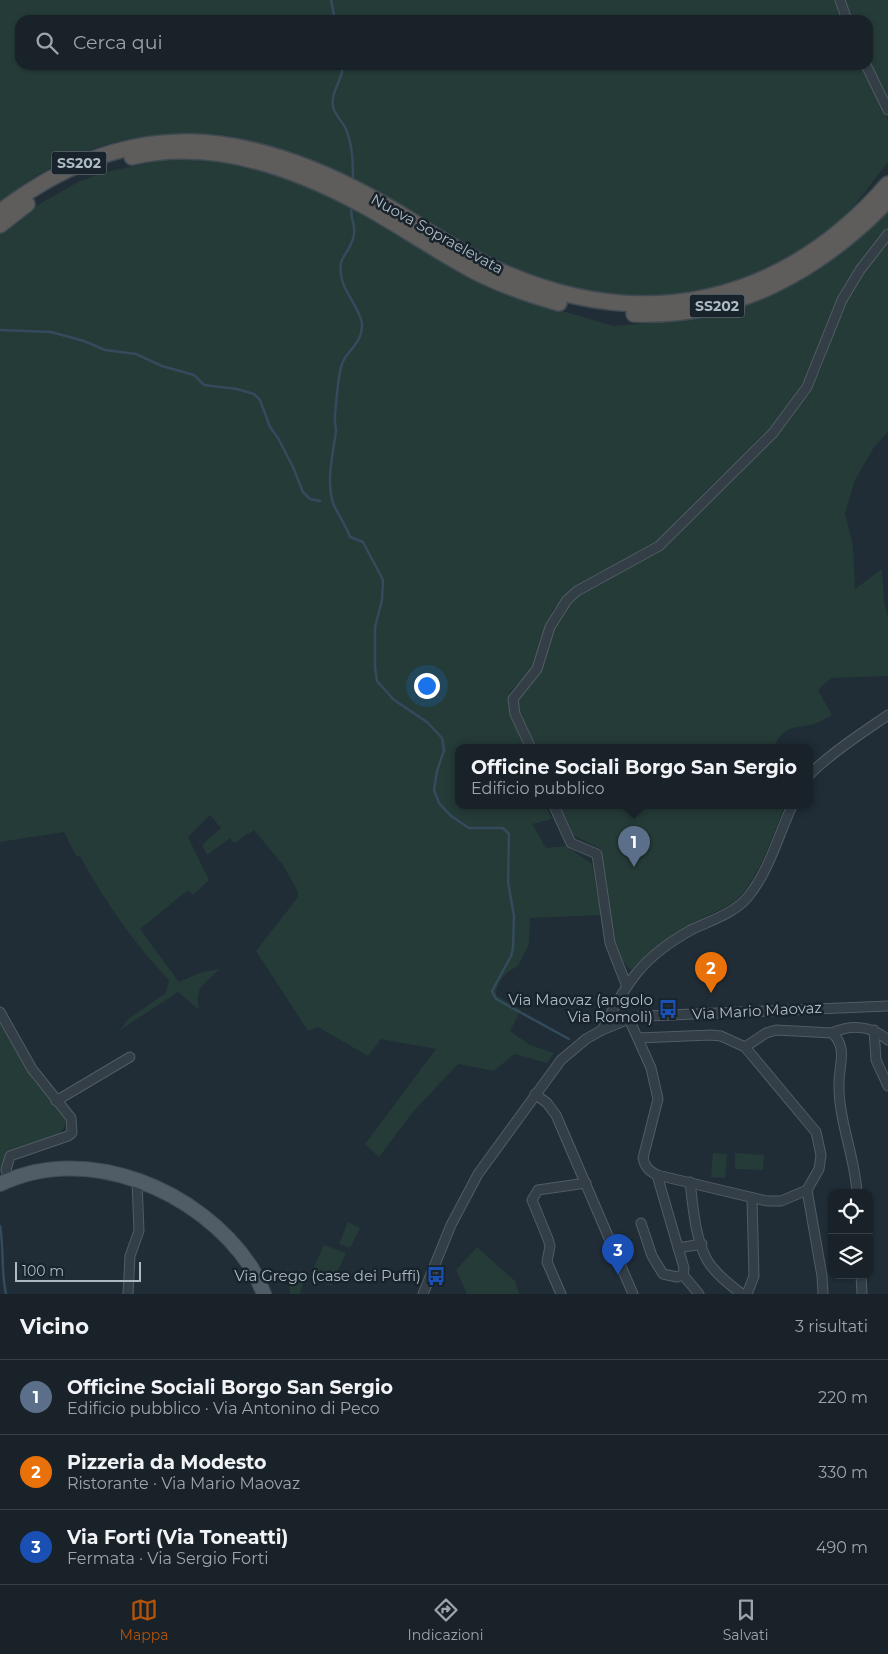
<!DOCTYPE html>
<html lang="it">
<meta charset="utf-8">
<style>
body{margin:0;font-family:Montserrat,sans-serif;background:#212a30;color:#f1f3f6}
.controls{position:absolute;right:15px;bottom:15px;display:grid;overflow:hidden;border-radius:10px;box-shadow:0 1px 4px #0004}
.controls button{width:45px;height:45px;display:grid;place-items:center;padding:0;border:0;border-bottom:1px solid #363f45;background:#182228;color:#f1f3f6;font:25px sans-serif}
.scale{position:absolute;left:15px;bottom:12px;width:126px;box-sizing:border-box;padding-left:5px;border:2px solid #adb9c3;border-top:0;font-size:14px;line-height:18px;white-space:nowrap;color:#adb9c3;-webkit-text-stroke:4px #19232b;paint-order:stroke}
.you{position:absolute;left:426px;top:685px;width:18px;height:18px;margin:-12px;border:4px solid #fff;border-radius:50%;background:#1a73e8;box-shadow:0 0 0 8px #1a73e833}
.badge{display:grid;place-items:center;width:32px;height:32px;border-radius:50%;background:#b45309;color:#fff;font-size:16px;font-weight:700}
.pin{position:absolute;translate:-50% -41px;filter:drop-shadow(0 1px 2px #0008)}
.pin::after{content:'';position:absolute;top:26px;width:18px;height:15px;background:inherit;clip-path:polygon(0 0,100% 0,50% 100%)}
.popup{position:absolute;left:455px;top:744px;width:358px;height:65px;box-sizing:border-box;display:grid;place-content:center;border-radius:10px;background:#182228;filter:drop-shadow(0 1px 4px #0005);font-size:16px;white-space:nowrap;color:#9fa4a8}
.popup b{font-size:19px;color:#f1f3f6}
.popup::after{content:'';position:absolute;left:50%;top:100%;margin-left:-10px;border:10px solid transparent;border-top-color:#182228}
.list{margin:0;padding:0;list-style:none}
h2{display:flex;justify-content:space-between;align-items:center;height:65px;margin:0;padding:0 20px;font-size:21px}
h2 small{font-size:16px;font-weight:400;color:#9fa4a8}
.list li{display:grid;grid-template-columns:32px 1fr auto;gap:15px;align-items:center;box-sizing:border-box;height:75px;padding:0 20px;border-top:1px solid #363f45}
.list b{display:block;font-size:19px;white-space:nowrap}
.list p{margin:0;font-size:16px;white-space:nowrap;color:#9fa4a8}
.list em{font-size:16px;font-style:normal;color:#9fa4a8}
.icon{flex:none;width:28px;height:28px;fill:none;stroke:currentColor;stroke-width:2;stroke-linecap:round;stroke-linejoin:round}
.map{position:relative;flex:none;width:888px;height:1294px;overflow:hidden}
.search{position:absolute;background:#182228;box-shadow:0 1px 4px #0004;left:15px;right:15px;top:15px;height:55px;display:flex;align-items:center;gap:12px;box-sizing:border-box;padding:0 18px;border-radius:15px;color:#9fa4a8;font-size:19px}
.sheet{height:290px;background:#182228}
nav{display:flex;justify-content:space-around;align-items:center;box-sizing:border-box;height:70px;border-top:1px solid #363f45;background:#182228;font-size:14px;color:#9fa4a8}
nav a{display:grid;justify-items:center;gap:2px}
nav .on{color:#b45309}
.map>svg:first-child{display:block}
</style>
<div class="map">
<svg width="888" height="1294" viewBox="0 0 888 1294">
<rect width="100%" height="100%" fill="#202d36"/>
<!-- green -->
<g fill="#253b38">
<path d="M0 0H834L842 20H20V65H861L888 120V162C872 181 861 201 842 218 796 260 735 289 672 296 620 301 565 296 512 296L613 326 663 322 694 316 769 295 799 282 855 242 888 209V229L840 296 823 334 810 373 764 438 715 482 654 544 568 593 553 610 531 669 509 693 510 710 524 748H459V806H546L552 819 532 824 546 848 566 846 592 864 601 915 530 918 529 944 518 966C506 972 496 981 496 995L521 1010 510 1031 530 1045 554 1053 547 1063 514 1054 494 1071 458 1064 413 1112 379 1157 365 1144 436 1049 381 1039 368 1056 318 1027 308 1031 256 951 298 897V892L283 865 254 830 234 843 230 838 207 855 202 845 221 828 210 815 188 837 209 880 193 895 188 890 140 929 179 982 199 973 220 969C205 983 194 987 199 1010L178 992 120 1030 128 1019 166 993 169 980C134 944 104 900 80 856H76L64 832 0 842V218L29 210 78 182 105 172 169 159 170 135C109 135 45 163 0 203Z"/>
<polygon points="844,0 888,0 888,98 868,57 868,20 851,20"/>
<path d="M888 240V432L874 447 855 480 845 513 853 546 855 589 882 569 884 600 888 619V676L831 678 818 690 832 715C826 718 820 722 814 724 794 729 783 724 774 748H535L519 713 518 698 537 675 544 660 552 632 564 611 578 596 657 552 779 432 806 396 820 371 844 305 864 272Z"/>
<path d="M560 806H785C773 833 761 873 741 895 729 908 713 912 698 920 674 934 651 950 631 970 601 941 605 888 601 849L574 836Z"/>
<polygon points="0,1023 33,1080 66,1120 64,1128 58,1135 9,1153 0,1171"/>
<polygon points="713,1153 727,1154 725,1178 711,1177"/>
<polygon points="735,1153 764,1155 763,1170 735,1169"/>
<polygon points="348,1222 360,1228 350,1248 339,1244"/>
<polygon points="324,1245 346,1253 331,1286 309,1277"/>
<polygon points="477,1247 515,1281 519,1294 467,1294 456,1270"/>
<polygon points="299,1270 304,1279 300,1294 290,1294 289,1281"/>
</g>
<g fill="none" stroke-linecap="round" stroke-linejoin="round">
<!-- stream -->
<g stroke="#334b5d" stroke-width="2.5">
<polyline points="331,0 335,20"/>
<path d="M343 65C343 80 330 92 333 107 335 115 341 120 345 127 353 144 353 164 353 182"/>
<path d="M352 205C349 221 356 222 354 234 351 256 334 254 343 283 347 295 362 314 362 324 362 345 348 348 342 364 338 376 336 403 335 416 334 421 336 426 336 431 333 454 326 480 333 503 337 513 346 525 350 537L363 542 383 580 382 600 375 627V668L377 681 394 700 427 722 442 738 444 750 437 771 434 790 439 803 451 816 469 828H503L509 834 508 882 514 916 513 948 511 956 492 991 496 999 569 1039"/>
<polyline points="0,330 51,332 84,341 105,350 136,354 162,366 194,375 204,385 237,389 254,394 260,400 270,427 278,438 293,467 303,492 310,499 320,501"/>
<path d="M0 1226C4 1249 1 1271 6 1294"/>
</g>
<!-- minor casing -->
<g stroke="#515c64" stroke-width="11">
<g id="minor">
<polyline points="840,0 847,20"/>
<polyline points="866,65 888,110"/>
<polyline points="531,748 515,714 513,699 537,669 550,627 567,600 577,591 659,546 773,433 807,387 842,300 860,270 888,234"/>
<path d="M809 775C831 753 862 733 888 715"/>
<polyline points="554,806 571,843 597,854 610,943 626,984"/>
<polyline points="0,1012 32,1069 71,1118 72,1133 68,1136 10,1156 6,1170 9,1179"/>
<path d="M629 1019 651 1068 658 1099 643 1158C645 1167 649 1171 657 1175L767 1201H781L807 1190"/>
<path d="M602 1030C627 982 642 957 691 930 709 921 733 914 747 898 769 872 778 836 792 806"/>
<polyline points="874,1030 876,1060 888,1086"/>
<path d="M832 1033C848 1047 839 1065 839 1083 838 1120 855 1156 857 1193"/>
<polyline points="638,1038 711,1035 721,1036 745,1047 816,1132 821,1155 819,1169 807,1190 822,1276 823,1294"/>
<path d="M745 1047 766 1033 776 1030 832 1033C852 1024 872 1026 888 1040"/>
<polyline points="535,1094 547,1103 556,1115 633,1294"/>
<polyline points="56,1101 130,1057"/>
<path d="M690 1182C693 1207 695 1236 706 1258 713 1272 730 1285 742 1294"/>
<polyline points="641,1223 652,1256 663,1274 677,1277 683,1275 684,1268 657,1175"/>
<polyline points="678,1248 702,1244"/>
<polyline points="683,1275 699,1294"/>
<polyline points="861,1275 862,1294"/>
<polyline points="128,1294 130,1256 139,1231 137,1181"/>
<polyline points="423,1294 451,1225 478,1174 561,1060 586,1039 602,1030 629,1019 646,1016 888,1006"/>
<polyline points="561,1294 547,1262 550,1246 548,1239 532,1200 538,1190 586,1183"/>
<polyline points="747,1294 754,1276 752,1199"/>
</g>
</g>
<!-- primary casing -->
<g stroke="#404a53" stroke-width="16">
<path id="primary" d="M0 1184C87 1142 200 1190 251 1267 256 1275 260 1285 264 1294"/>
</g>
<!-- trunk casing -->
<g stroke="#3e4951" stroke-width="18">
<g id="trunk">
<path d="M132 157C209 138 289 166 357 202 397 223 434 250 474 271 501 285 530 295 559 303"/>
<path d="M0 212C123 117 238 125 371 197 414 220 453 250 498 270 644 336 783 304 888 184"/>
<polyline points="0,225 27,204"/>
<path d="M634 314C734 319 821 270 888 200"/>
</g>
</g>
<!-- minor -->
<use href="#minor" stroke="#333e46" stroke-width="9"/>
<!-- primary -->
<use href="#primary" stroke="#515d66" stroke-width="14"/>
<!-- trunk -->
<use href="#trunk" stroke="#5e5d5b" stroke-width="15"/>
</g>
<!-- icons -->
<defs>
<g id="bus-bare" transform="scale(1.5)"><path d="M-5-6H5V4H4V6H2V4H-2V6H-4V4H-5ZM-3.5-4V0h7V-4ZM-3.5 1.2v1.5H-2V1.2ZM2 1.2v1.5H3.5V1.2Z" fill="#1a4fb4" stroke="#19232b" stroke-width="2.5" paint-order="stroke"/></g>
</defs>
<g fill-rule="evenodd">
<use href="#bus-bare" x="668" y="1009"/>
<use href="#bus-bare" x="436" y="1276"/>
</g>
<g text-anchor="middle" stroke-width="5" stroke-linejoin="round" paint-order="stroke">
<!-- shield labels -->
<g fill="#19232b" stroke="#818c95" stroke-width="1">
<rect x="51.5" y="151.5" width="55" height="23" rx="4"/>
<rect x="689.5" y="294.5" width="55" height="23" rx="4"/>
</g>
<g font-size="14" font-weight="bold" fill="#adb9c3">
<text x="79" y="168">SS202</text>
<text x="717" y="311">SS202</text>
</g>
<!-- street labels -->
<g font-size="15" fill="#adb9c3" stroke="#19232b">
<text transform="translate(437 234) rotate(29)" y="5">Nuova Sopraelevata</text>
<text transform="translate(757 1011) rotate(-3)" y="5">Via Mario Maovaz</text>
</g>
<!-- poi labels -->
<g font-size="15" fill="#adb9c3" stroke="#19232b" text-anchor="end">
<text x="653" y="1005">Via Maovaz (angolo<tspan x="653" dy="17">Via Romoli)</tspan></text>
<text x="421" y="1281">Via Grego (case dei Puffi)</text>
</g>
</g>
</svg>
<div class="controls">
<button><svg class="icon" aria-label="locate" viewBox="0 0 24 24"><circle cx="12" cy="12" r="6"/><path d="M12 2v4M12 18v4M2 12h4M18 12h4"/></svg></button>
<button><svg class="icon" aria-label="layers" viewBox="0 0 24 24"><path d="M12 4l9 5-9 5-9-5zM3 14l9 5 9-5"/></svg></button>
</div>
<div class="scale">100 m</div>
<div class="you"></div>
<div class="pin badge" style="left:634px;top:867px;background:#5c6f8a">1</div>
<div class="popup"><b>Officine Sociali Borgo San Sergio</b>Edificio pubblico</div>
<div class="pin badge" style="left:711px;top:993px;background:#e8710a">2</div>
<div class="pin badge" style="left:618px;top:1275px;background:#1a4fb4">3</div>
<div class="search"><svg class="icon" aria-label="search" viewBox="0 0 24 24"><circle cx="10" cy="10" r="6"/><path d="M15 15l6 6"/></svg>Cerca qui</div>
</div>
<section class="sheet">
<h2>Vicino<small>3 risultati</small></h2>
<ul class="list">
<li><span class="badge" style="background:#5c6f8a">1</span><div><b>Officine Sociali Borgo San Sergio</b><p>Edificio pubblico · Via Antonino di Peco</p></div><em>220 m</em></li>
<li><span class="badge" style="background:#e8710a">2</span><div><b>Pizzeria da Modesto</b><p>Ristorante · Via Mario Maovaz</p></div><em>330 m</em></li>
<li><span class="badge" style="background:#1a4fb4">3</span><div><b>Via Forti (Via Toneatti)</b><p>Fermata · Via Sergio Forti</p></div><em>490 m</em></li>
</ul>
</section>
<nav>
<a class="on"><svg class="icon" aria-label="map" viewBox="0 0 24 24"><path d="M3 6l6-2 6 2 6-2v14l-6 2-6-2-6 2zM9 4v14M15 6v14"/></svg>Mappa</a>
<a><svg class="icon" aria-label="directions" viewBox="0 0 24 24"><path d="M12 3l9 9-9 9-9-9zM9 14v-3h6M13 9l2 2-2 2"/></svg>Indicazioni</a>
<a><svg class="icon" aria-label="saved" viewBox="0 0 24 24"><path d="M7 4h10v16l-5-4-5 4z"/></svg>Salvati</a>
</nav>
